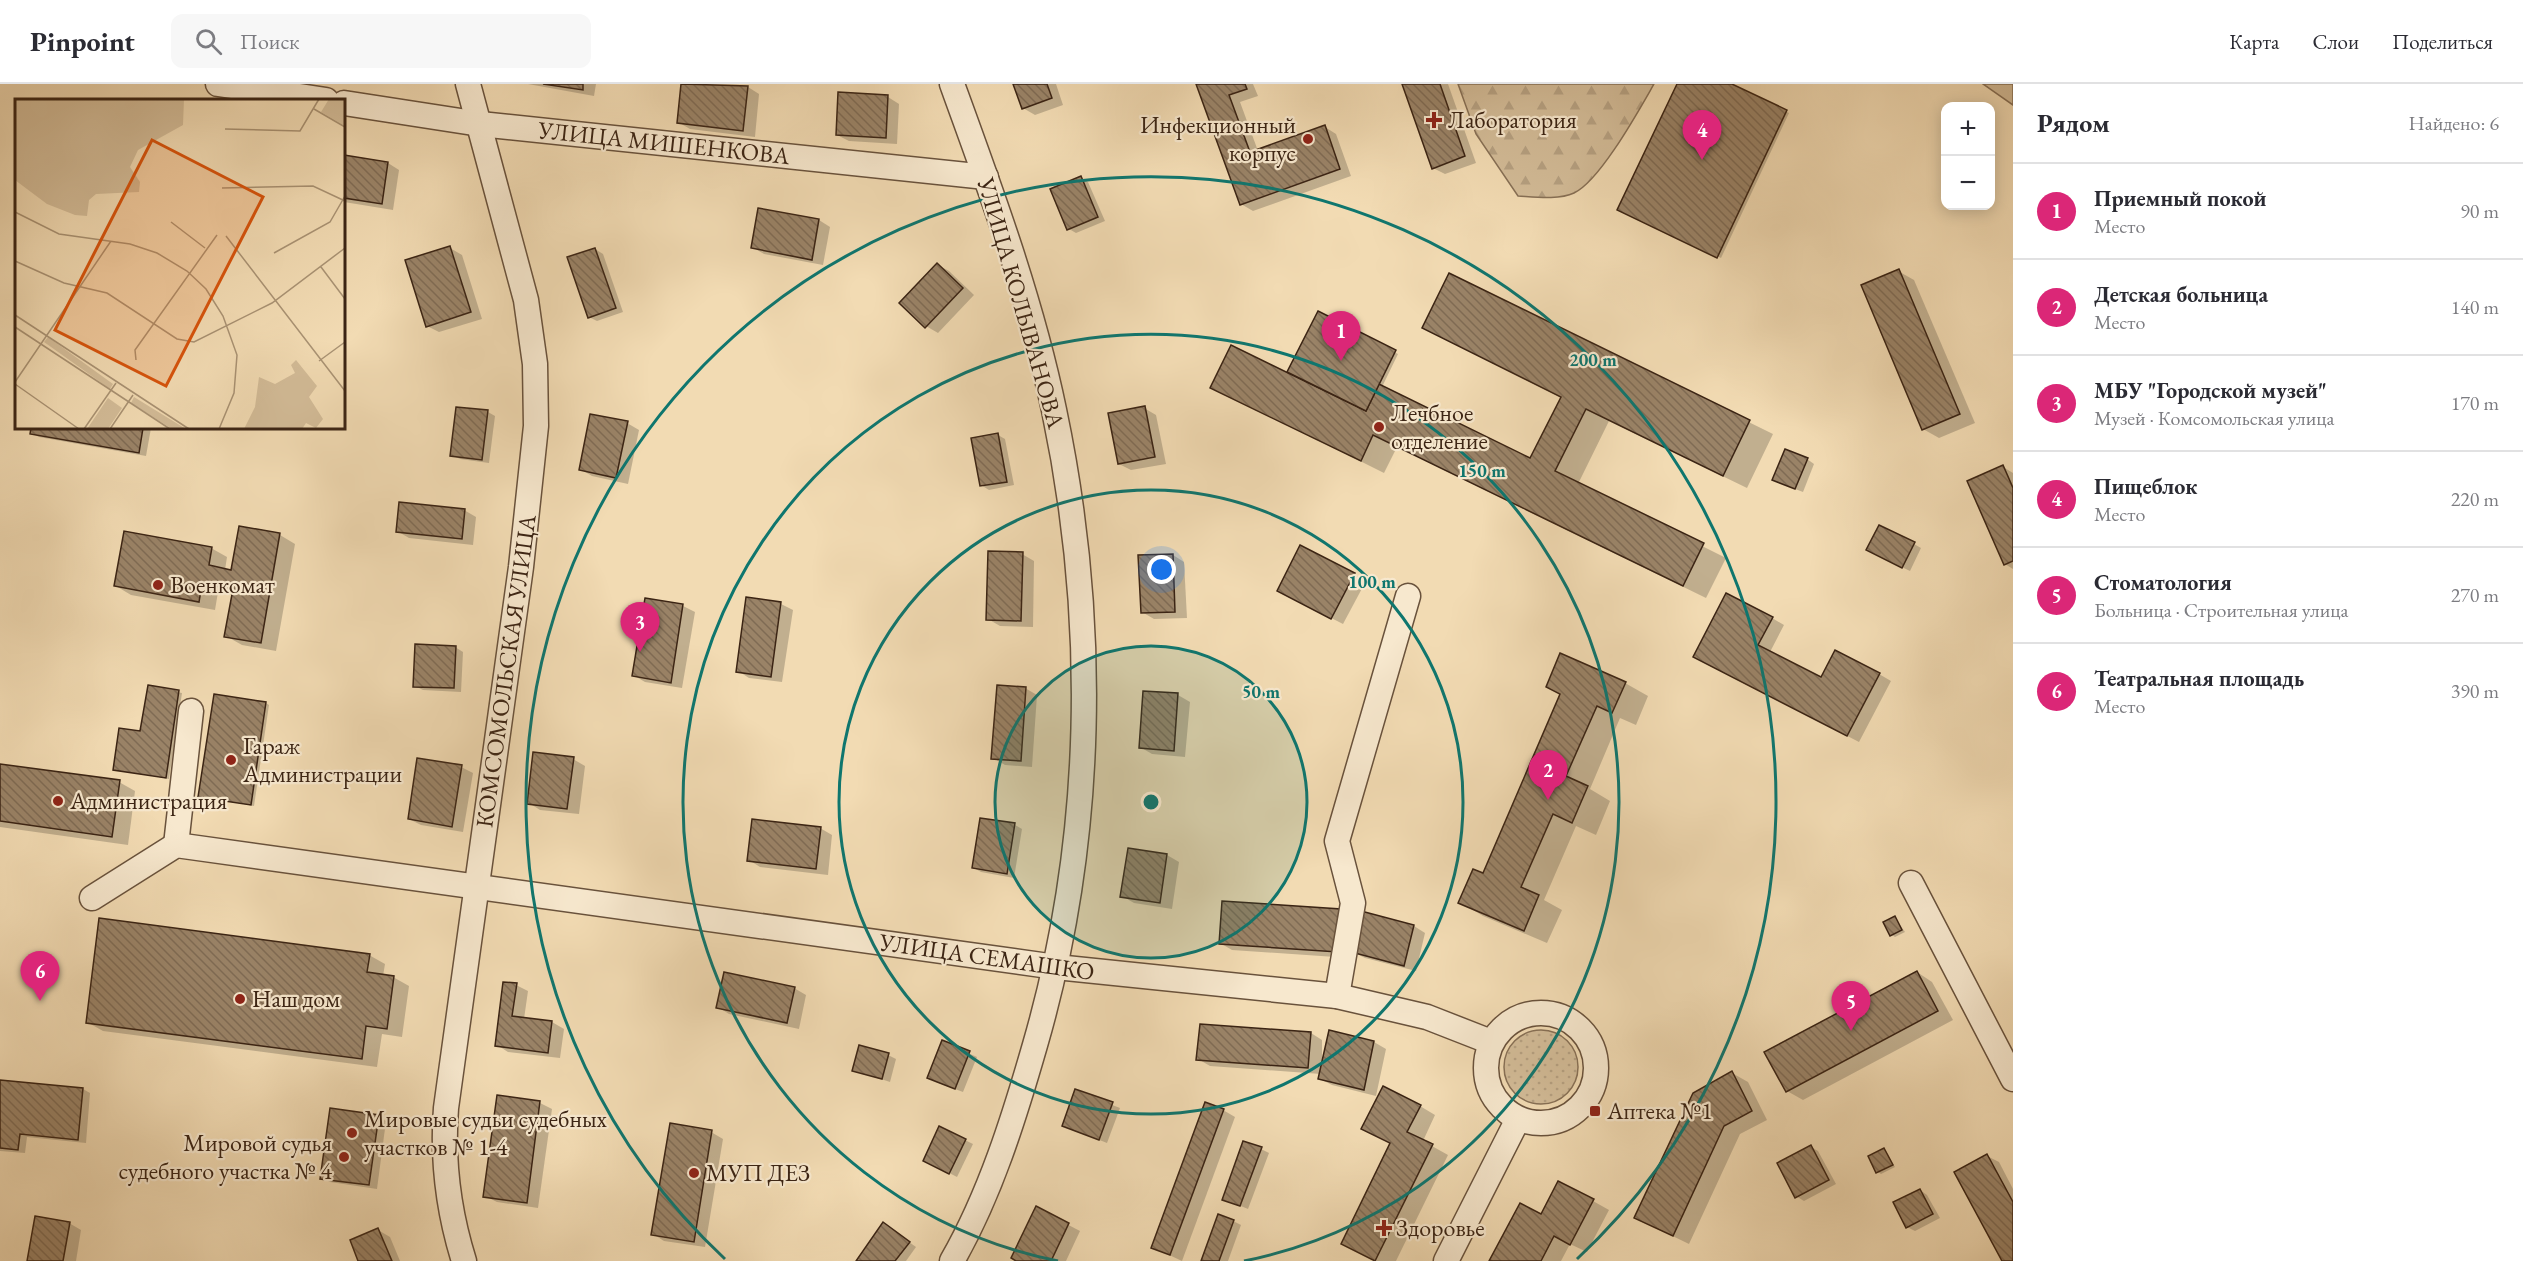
<!DOCTYPE html>
<html lang="ru">
<meta charset="utf-8">
<style>
body{margin:0;font-family:"EB Garamond",serif;background:#f7f7f7;color:#2b2b33}
.controls{position:absolute;right:18px;top:18px;display:grid;overflow:hidden;border-radius:12px;box-shadow:0 3px 15px #0003}
.controls button{width:54px;height:54px;display:grid;place-items:center;padding:0;border:0;border-bottom:2px solid #e1e1e2;background:#fff;color:#2b2b33;font:30px sans-serif}
.you{position:absolute;left:1162px;top:486px;width:21px;height:21px;margin:-15px;border:4px solid #fff;border-radius:50%;background:#1a73e8;box-shadow:0 0 0 9px #1a73e833}
.badge{display:grid;place-items:center;width:39px;height:39px;border-radius:50%;background:#db2777;color:#fff;font-size:20px;font-weight:700}
.pin{position:absolute;translate:-50% -50px;filter:drop-shadow(0 2px 3px #0008)}
.pin::after{content:'';position:absolute;top:32px;width:21px;height:18px;background:inherit;clip-path:polygon(0 0,100% 0,50% 100%)}
.list{margin:0;padding:0;list-style:none}
h2{display:flex;justify-content:space-between;align-items:center;height:78px;margin:0;padding:0 24px;font-size:26px}
h2 small{font-size:20px;font-weight:400;color:#7c7c81}
.list li{display:grid;grid-template-columns:39px 1fr auto;gap:18px;align-items:center;box-sizing:border-box;height:96px;padding:0 24px;border-top:2px solid #e1e1e2}
.list b{display:block;font-size:22px;white-space:nowrap}
.list p{margin:0;font-size:20px;white-space:nowrap;color:#7c7c81}
.list em{font-size:20px;font-style:normal;color:#7c7c81}
.icon{flex:none;width:33px;height:33px;fill:none;stroke:currentColor;stroke-width:2;stroke-linecap:round;stroke-linejoin:round}
.map{position:relative;flex:none;width:2013px;height:1177px;overflow:hidden}
header{display:flex;align-items:center;gap:36px;box-sizing:border-box;height:84px;padding:0 30px;background:#fff;border-bottom:2px solid #e1e1e2}
header strong{font-size:28px}
nav{display:flex;gap:33px;margin-inline-start:auto;font-size:21px}
.search{width:420px;height:54px;background:#f7f7f7;display:flex;align-items:center;gap:15px;box-sizing:border-box;padding:0 21px;border-radius:12px;color:#7c7c81;font-size:22px}
main{display:flex}
aside{flex:1;background:#fff}
.map>svg:first-child{display:block}
</style>
<header>
<strong>Pinpoint</strong>
<div class="search"><svg class="icon" aria-label="search" viewBox="0 0 24 24"><circle cx="10" cy="10" r="6"/><path d="M15 15l6 6"/></svg>Поиск</div>
<nav><a>Карта</a><a>Слои</a><a>Поделиться</a></nav>
</header>
<main>
<div class="map">
<svg width="2013" height="1177" viewBox="0 0 2013 1177">
<defs>
<pattern id="grass-dots" width="8" height="8" patternUnits="userSpaceOnUse" patternTransform="scale(1.5)"><rect width="8" height="8" fill="#d3bc98"/><path d="M2 2h.1M6 6h.1" fill="none" stroke="#b6a182" stroke-width="1.8" stroke-linecap="round"/></pattern>
<pattern id="forest-firs" width="22" height="20" patternUnits="userSpaceOnUse" patternTransform="scale(1.5)"><rect width="22" height="20" fill="#d3bc98"/><path d="M5 1l3.5 6h-7zM16 11l3.5 6h-7z" fill="#b6a182"/></pattern>
<pattern id="building-back-hatch" width="6" height="6" patternUnits="userSpaceOnUse" patternTransform="scale(1.5)"><rect width="6" height="6" fill="#9a8367"/><path d="M-1 5l2 2M0 0l6 6M5-1l2 2" fill="none" stroke="#7f6b54"/></pattern>
</defs>
<rect width="100%" height="100%" fill="#f2dbb3"/>
<filter id="stains"><feTurbulence type="fractalNoise" baseFrequency=".00333" numOctaves="4"/><feColorMatrix values="0 0 0 0 .2 0 0 0 0 .09 0 0 0 0 .02 0 0 0 .5 -.17"/></filter>
<radialGradient id="worn" r=".72"><stop offset=".6" stop-color="#630" stop-opacity="0"/><stop offset="1" stop-color="#630" stop-opacity=".3"/></radialGradient>
<!-- grass -->
<circle fill="url(#grass-dots)" stroke="#877056" stroke-width="1.5" cx="1541" cy="983" r="37"/>
<!-- forest -->
<g fill="url(#forest-firs)" stroke="#877056" stroke-width="1.5">
<path d="M1458 0H1654C1639 26 1600 97 1574 109 1559 116 1535 113 1518 112L1476 50Z"/>
<polygon points="1983,0 2013,0 2013,21"/>
</g>
<!-- shadow -->
<g fill="#0003">
<polygon points="528,0 596,0 594,12"/>
<polygon points="683,0 748,3 759,10 755,53 690,45 678,38"/>
<polygon points="1014,0 1056,0 1063,21 1035,31 1023,24"/>
<polygon points="1198,0 1253,0 1258,12 1240,18 1258,67 1325,43 1336,50 1351,92 1253,127 1241,120"/>
<polygon points="1403,0 1448,0 1476,79 1445,90 1433,84"/>
<polygon points="1679,0 1728,0 1789,29 1721,174 1619,125"/>
<polygon points="888,13 899,20 897,60 849,57 837,51"/>
<polygon points="344,72 388,79 399,86 393,126 344,118"/>
<polygon points="1081,94 1088,98 1105,137 1076,149 1069,145"/>
<polygon points="819,136 830,143 823,181 764,170 752,163"/>
<polygon points="450,164 462,171 482,235 439,248 427,242"/>
<polygon points="595,165 603,170 623,228 597,237 589,233"/>
<polygon points="938,181 949,187 974,211 938,249 926,242"/>
<polygon points="1898,187 1914,196 1975,339 1939,354 1923,345"/>
<polygon points="1449,191 1773,350 1747,404 1609,337 1578,400 1726,474 1706,514 1397,363 1384,389 1212,303 1293,293 1318,229 1398,270 1382,303 1531,376 1562,314 1424,243"/>
<polygon points="1144,324 1156,331 1166,380 1131,386 1119,380"/>
<polygon points="488,328 495,332 489,379 460,375 452,371"/>
<polygon points="627,339 639,346 628,400 592,392 580,385"/>
<polygon points="32,344 151,344 146,372 39,353 31,349"/>
<polygon points="998,351 1005,355 1014,401 989,406 981,401"/>
<polygon points="1807,375 1814,380 1803,408 1782,400"/>
<polygon points="2003,383 2013,389 2013,485 2005,480"/>
<polygon points="464,426 476,433 473,461 409,454 397,447"/>
<polygon points="280,451 295,460 276,567 242,561 226,552 233,511 218,508 215,526 131,511 116,502 211,464 227,473 225,486 232,487"/>
<polygon points="1914,460 1921,464 1910,487 1875,470"/>
<polygon points="1022,470 1034,477 1033,543 1000,542 988,535"/>
<polygon points="1173,471 1184,478 1187,534 1154,535 1142,528"/>
<polygon points="1354,491 1366,497 1343,540 1290,513"/>
<polygon points="748,515 781,520 793,526 782,598 749,594 738,587"/>
<polygon points="646,516 683,522 695,528 682,604 645,598 633,591"/>
<polygon points="1772,534 1784,541 1770,568 1822,595 1879,590 1891,597 1859,658 1706,579"/>
<polygon points="455,563 463,568 461,608 423,606 415,602"/>
<polygon points="1625,599 1648,612 1636,641 1620,634 1590,705 1610,717 1596,751 1576,742 1544,816 1562,826 1547,859 1483,832 1460,818 1484,791 1562,610"/>
<polygon points="149,603 182,609 169,695 115,685 142,649"/>
<polygon points="1025,604 1037,611 1032,683 1005,681 993,674"/>
<polygon points="1144,609 1178,611 1190,618 1185,673 1152,670 1140,663"/>
<polygon points="266,619 269,621 254,722 200,712"/>
<polygon points="573,675 585,682 579,730 540,726 529,719"/>
<polygon points="0,681 119,698 135,707 128,761 0,743"/>
<polygon points="461,683 473,689 463,748 421,741 409,735"/>
<polygon points="981,735 1015,741 1022,745 1014,794 981,788 974,784"/>
<polygon points="820,744 832,751 828,791 760,783 749,776"/>
<polygon points="1129,765 1167,771 1179,778 1172,825 1134,819 1122,812"/>
<polygon points="1223,819 1350,874 1232,866 1220,859"/>
<polygon points="1895,834 1905,848 1895,853 1892,851"/>
<polygon points="1414,842 1425,849 1416,887 1365,874 1353,868"/>
<polygon points="369,871 385,880 383,892 393,893 409,902 402,953 382,950 377,983 103,947 87,938"/>
<polygon points="1917,888 1932,898 1953,936 1803,1016 1787,1007"/>
<polygon points="516,901 528,907 524,935 552,938 564,945 560,974 508,968 497,961"/>
<polygon points="794,904 806,911 799,945 729,930 718,923"/>
<polygon points="1330,948 1374,958 1386,965 1376,1012 1332,1001 1320,995 1321,990 1210,982 1198,975 1311,949 1322,956 1322,986"/>
<polygon points="943,958 977,973 963,1008 936,998"/>
<polygon points="888,971 896,975 890,998 854,986"/>
<polygon points="1732,989 1748,998 1767,1036 1740,1050 1689,1160 1652,1142"/>
<polygon points="0,997 83,1005 90,1009 86,1059 27,1053 25,1069 0,1067"/>
<polygon points="1076,1007 1120,1024 1107,1059 1064,1042"/>
<polygon points="498,1013 540,1019 552,1025 538,1124 497,1118 485,1112"/>
<polygon points="1420,1022 1435,1031 1423,1057 1448,1071 1396,1177 1375,1177 1343,1160"/>
<polygon points="1223,1026 1235,1033 1182,1177 1152,1163"/>
<polygon points="378,1033 386,1037 377,1105 330,1098 322,1094"/>
<polygon points="940,1044 973,1060 957,1093 930,1079"/>
<polygon points="711,1048 723,1055 705,1163 664,1157 653,1150"/>
<polygon points="1811,1063 1818,1067 1836,1100 1804,1117 1796,1112"/>
<polygon points="1261,1065 1269,1069 1248,1125 1224,1115"/>
<polygon points="1884,1065 1895,1083 1881,1090 1878,1088"/>
<polygon points="1987,1072 1999,1078 2013,1105 2013,1177 2004,1177"/>
<polygon points="1920,1106 1927,1111 1940,1134 1915,1147 1907,1143"/>
<polygon points="1593,1117 1609,1126 1587,1168 1570,1160 1561,1177 1491,1177 1542,1132"/>
<polygon points="1036,1124 1080,1147 1066,1177 1018,1177"/>
<polygon points="1233,1137 1241,1141 1228,1177 1202,1177"/>
<polygon points="69,1139 81,1146 76,1177 29,1177"/>
<polygon points="884,1140 916,1163 906,1177 858,1177 856,1176"/>
<polygon points="378,1146 390,1153 400,1177 360,1177"/>
</g>
<!-- building -->
<g fill="url(#building-back-hatch)" stroke="#3b2414" stroke-width="1.5">
<polygon points="543,0 583,0 583,6"/>
<polygon points="681,0 748,2 743,47 677,39"/>
<polygon points="1013,0 1047,0 1052,14 1022,25"/>
<polygon points="1196,0 1245,0 1247,5 1229,11 1250,68 1325,41 1340,85 1240,121"/>
<polygon points="1402,0 1440,0 1465,72 1432,85"/>
<polygon points="1677,0 1732,0 1787,26 1717,174 1617,126"/>
<polygon points="838,8 888,11 886,54 836,51"/>
<polygon points="344,71 388,78 382,120 344,114"/>
<polygon points="1081,92 1098,133 1067,146 1050,105"/>
<polygon points="758,124 819,135 812,176 751,164"/>
<polygon points="450,162 471,228 426,243 405,176"/>
<polygon points="595,164 616,224 588,234 567,173"/>
<polygon points="937,179 963,204 925,244 899,219"/>
<polygon points="1899,185 1960,330 1922,346 1861,201"/>
<polygon points="1449,189 1750,336 1723,392 1586,325 1555,387 1704,459 1683,502 1373,351 1361,377 1210,304 1231,261 1366,327 1379,300 1530,374 1561,313 1422,244"/>
<polygon points="1318,227 1396,266 1366,327 1287,288"/>
<polygon points="1145,322 1155,373 1118,380 1108,329"/>
<polygon points="456,323 488,326 482,376 450,372"/>
<polygon points="590,330 628,337 616,394 579,386"/>
<polygon points="31,344 143,344 139,369 30,350"/>
<polygon points="998,349 1007,398 980,402 971,354"/>
<polygon points="1785,365 1808,374 1795,405 1772,396"/>
<polygon points="2003,381 2013,404 2013,477 2004,481 1967,397"/>
<polygon points="399,418 465,425 462,455 396,448"/>
<polygon points="1879,441 1915,458 1902,484 1866,466"/>
<polygon points="239,442 280,449 261,559 224,553 233,505 202,500 199,518 114,502 124,447 212,463 209,481 231,486"/>
<polygon points="1300,461 1355,489 1331,535 1277,507"/>
<polygon points="988,467 1023,468 1021,537 986,536"/>
<polygon points="1173,470 1175,528 1141,529 1138,471"/>
<polygon points="1726,509 1773,533 1758,561 1821,593 1835,566 1880,589 1847,652 1693,573"/>
<polygon points="746,513 781,518 771,593 736,588"/>
<polygon points="645,514 683,520 671,599 632,592"/>
<polygon points="415,560 456,562 454,604 413,603"/>
<polygon points="1560,569 1626,598 1612,629 1597,622 1566,692 1588,702 1572,739 1553,730 1521,803 1539,811 1524,847 1458,819 1473,785 1483,789 1560,610 1546,603"/>
<polygon points="148,601 179,606 166,694 113,686 119,644 140,647"/>
<polygon points="997,601 1026,603 1021,677 991,675"/>
<polygon points="1143,607 1178,609 1174,667 1139,664"/>
<polygon points="214,610 266,618 251,721 198,713"/>
<polygon points="533,668 574,673 567,725 527,720"/>
<polygon points="417,674 462,681 452,743 408,735"/>
<polygon points="0,680 120,696 112,753 0,737"/>
<polygon points="980,734 1015,739 1007,790 972,784"/>
<polygon points="752,735 821,743 816,785 747,777"/>
<polygon points="1128,764 1167,770 1160,819 1120,813"/>
<polygon points="1222,817 1341,825 1338,868 1219,860"/>
<polygon points="1361,827 1414,841 1404,882 1351,868"/>
<polygon points="1895,832 1902,846 1890,852 1883,838"/>
<polygon points="99,834 370,870 367,888 394,892 387,945 366,942 362,975 86,939"/>
<polygon points="1917,887 1938,927 1786,1008 1764,968"/>
<polygon points="724,888 795,903 787,939 716,924"/>
<polygon points="503,898 517,899 512,932 552,937 548,969 495,962"/>
<polygon points="1200,940 1311,948 1308,984 1196,976"/>
<polygon points="1329,946 1374,957 1364,1006 1318,995"/>
<polygon points="942,956 970,967 955,1005 927,994"/>
<polygon points="859,961 889,969 882,995 852,987"/>
<polygon points="1732,987 1752,1027 1724,1042 1673,1152 1634,1134 1693,1009"/>
<polygon points="0,996 83,1004 78,1056 20,1050 18,1066 0,1064"/>
<polygon points="1383,1002 1421,1021 1407,1048 1433,1060 1375,1177 1341,1160 1390,1059 1361,1045"/>
<polygon points="1075,1005 1113,1018 1099,1056 1062,1042"/>
<polygon points="497,1011 540,1017 527,1119 483,1113"/>
<polygon points="1205,1018 1224,1025 1170,1171 1151,1164"/>
<polygon points="330,1024 379,1031 369,1101 320,1095"/>
<polygon points="670,1039 712,1046 694,1158 651,1151"/>
<polygon points="939,1042 966,1055 949,1090 923,1077"/>
<polygon points="1243,1057 1262,1063 1240,1122 1222,1116"/>
<polygon points="1811,1061 1829,1096 1795,1114 1777,1079"/>
<polygon points="1884,1064 1893,1081 1876,1089 1868,1072"/>
<polygon points="1987,1070 2013,1118 2013,1177 2002,1177 1954,1088"/>
<polygon points="1558,1097 1594,1115 1570,1161 1554,1152 1541,1177 1489,1177 1520,1119 1541,1130"/>
<polygon points="1920,1105 1933,1130 1906,1144 1893,1118"/>
<polygon points="1036,1122 1069,1139 1051,1177 1016,1177 1011,1174"/>
<polygon points="1218,1130 1234,1136 1219,1177 1201,1177"/>
<polygon points="35,1132 70,1138 63,1177 27,1177"/>
<polygon points="883,1138 910,1158 895,1177 856,1177"/>
<polygon points="378,1144 392,1177 358,1177 350,1156"/>
</g>
<g fill="none" stroke-linecap="round" stroke-linejoin="round">
<!-- street casing -->
<g stroke="#69523c" stroke-width="27">
<g id="street">
<polyline points="218,0 326,16"/>
<polyline points="344,19 480,40 986,93"/>
<polyline points="176,761 191,627"/>
<polyline points="1911,799 2013,995"/>
<polyline points="92,814 176,761 1056,883 1337,912 1427,933 1491,958"/>
<polyline points="1337,912 1353,819 1337,757 1408,512"/>
<circle cx="1541" cy="984" r="55"/>
<path d="M464 1177C448 1126 442 1077 446 1024L521 483 536 342 535 280 526 216 468 0"/>
<path d="M952 1177C990 1111 1014 1034 1035 961 1095 754 1098 536 1054 326 1031 215 991 107 952 0"/>
<polyline points="1446,1177 1518,1035"/>
</g>
</g>
<!-- street -->
<use href="#street" stroke="#f7e8ce" stroke-width="24"/>
</g>
<!-- distance rings -->
<circle cx="1151" cy="718" r="156" fill="#0f766e" fill-opacity=".12"/>
<g fill="none" stroke="#0f766e" stroke-width="3">
<circle cx="1151" cy="718" r="156"/>
<circle cx="1151" cy="718" r="312"/>
<path d="M1058 1177A468 468 0 1 1 1244 1177"/>
<path d="M725 1175A625 625 0 1 1 1577 1175"/>
</g>
<!-- markers -->
<g fill="#8f2418" stroke="#f7e8ce" stroke-width="2">
<path d="M1431 27h6v6h6v6h-6v6h-6v-6h-6v-6h6z"/>
<circle cx="1308" cy="55" r="6"/>
<circle cx="1379" cy="343" r="6"/>
<circle cx="158" cy="501" r="6"/>
<circle cx="231" cy="676" r="6"/>
<circle cx="58" cy="717" r="6"/>
<circle cx="240" cy="915" r="6"/>
<rect x="1589" y="1021" width="12" height="12" rx="3"/>
<circle cx="352" cy="1049" r="6"/>
<circle cx="344" cy="1073" r="6"/>
<circle cx="694" cy="1089" r="6"/>
<path d="M1381 1135h6v6h6v6h-6v6h-6v-6h-6v-6h6z"/>
</g>
<g text-anchor="middle" stroke-width="4.5" stroke-linejoin="round" paint-order="stroke">
<!-- poi labels -->
<g font-size="24" fill="#3b2414" stroke="#f7e8ce" text-anchor="start">
<text x="1448" y="44">Лаборатория</text>
<text x="1296" y="49" text-anchor="end">Инфекционный<tspan x="1296" dy="28">корпус</tspan></text>
<text x="1391" y="337">Лечбное<tspan x="1391" dy="28">отделение</tspan></text>
<text x="170" y="509">Военкомат</text>
<text x="243" y="670">Гараж<tspan x="243" dy="28">Администрации</tspan></text>
<text x="70" y="725">Администрация</text>
<text x="252" y="923">Наш дом</text>
<text x="1607" y="1035">Аптека №1</text>
<text x="364" y="1043">Мировые судьи судебных<tspan x="364" dy="28">участков № 1-4</tspan></text>
<text x="332" y="1067" text-anchor="end">Мировой судья<tspan x="332" dy="28">судебного участка № 4</tspan></text>
<text x="706" y="1097">МУП ДЕЗ</text>
<text x="1396" y="1152">Здоровье</text>
</g>
<!-- street labels -->
<g font-size="24" fill="#3b2414" stroke="#f7e8ce">
<text transform="translate(664 59) rotate(6)" y="8">УЛИЦА МИШЕНКОВА</text>
<text transform="translate(1021 219) rotate(74)" y="8">УЛИЦА КОЛЫВАНОВА</text>
<text transform="translate(506 587) rotate(-82)" y="8">КОМСОМОЛЬСКАЯ УЛИЦА</text>
<text transform="translate(987 873) rotate(8)" y="8">УЛИЦА СЕМАШКО</text>
</g>
</g>
<!-- overview -->
<g transform="translate(15 15)">
<rect width="330" height="330" fill="#f2dbb3"/>
<path d="M0 0H169L168 26 123 51 115 68 125 83 124 93 81 95 74 101 72 117 60 116 32 105 0 81Z" fill="#d3bc98"/>
<path d="M314 0 330 1V27L306 13ZM33 238 98 285 95 290 29 243ZM281 261 302 287 294 298 308 320 301 329 291 324 287 330H229L240 308 244 278 260 285 280 274 276 266ZM119 298 171 330H157L116 304ZM93 299 107 309 93 330H72Z" fill="#d3bc98"/>
<path fill="none" stroke="#a99273" stroke-width="1.5" d="M299 10 330 28M210 30 285 32 304 0M207 89 298 87 330 102M0 113 44 135 115 145 142 154 172 172 191 190 208 217 222 256 219 294 204 330M156 123 190 149M211 137 330 292M259 154 315 123 330 97M0 162 49 184 92 194 162 240 179 243 257 204 330 149M306 168 330 200M0 216 174 330M0 228 155 330M121 261 120 251 202 136M304 262 330 243M0 283 96 142M0 285 64 330M69 330 101 284M95 330 118 296"/>
<path fill="#d7540d" fill-opacity="0.15" stroke="#d7540d" stroke-width="3" d="M137 41 248 98 151 287 40 231Z"/>
<rect width="330" height="330" fill="none" stroke="#3b2414" stroke-width="3"/>
</g>
<circle cx="1151" cy="718" r="9" fill="#0f766e" stroke="#f7e8ce" stroke-width="3"/>
<g font-size="18" text-anchor="middle" font-weight="bold" fill="#0f766e" stroke="#f7e8ce" stroke-width="4.5" stroke-linejoin="round" paint-order="stroke">
<text x="1593" y="282">200 m</text>
<text x="1482" y="393">150 m</text>
<text x="1372" y="504">100 m</text>
<text x="1261" y="614">50 m</text>
</g>
<rect width="100%" height="100%" filter="url(#stains)"/>
<rect width="100%" height="100%" fill="url(#worn)"/>
</svg>
<div class="controls">
<button>+</button>
<button>−</button>
</div>
<div class="you"></div>
<div class="pin badge" style="left:1341px;top:277px">1</div>
<div class="pin badge" style="left:1548px;top:716px">2</div>
<div class="pin badge" style="left:640px;top:568px">3</div>
<div class="pin badge" style="left:1702px;top:76px">4</div>
<div class="pin badge" style="left:1851px;top:947px">5</div>
<div class="pin badge" style="left:40px;top:917px">6</div>
</div>
<aside>
<h2>Рядом<small>Найдено: 6</small></h2>
<ul class="list">
<li><span class="badge">1</span><div><b>Приемный покой</b><p>Место</p></div><em>90 m</em></li>
<li><span class="badge">2</span><div><b>Детская больница</b><p>Место</p></div><em>140 m</em></li>
<li><span class="badge">3</span><div><b>МБУ &quot;Городской музей&quot;</b><p>Музей · Комсомольская улица</p></div><em>170 m</em></li>
<li><span class="badge">4</span><div><b>Пищеблок</b><p>Место</p></div><em>220 m</em></li>
<li><span class="badge">5</span><div><b>Стоматология</b><p>Больница · Строительная улица</p></div><em>270 m</em></li>
<li><span class="badge">6</span><div><b>Театральная площадь</b><p>Место</p></div><em>390 m</em></li>
</ul>
</aside>
</main>
